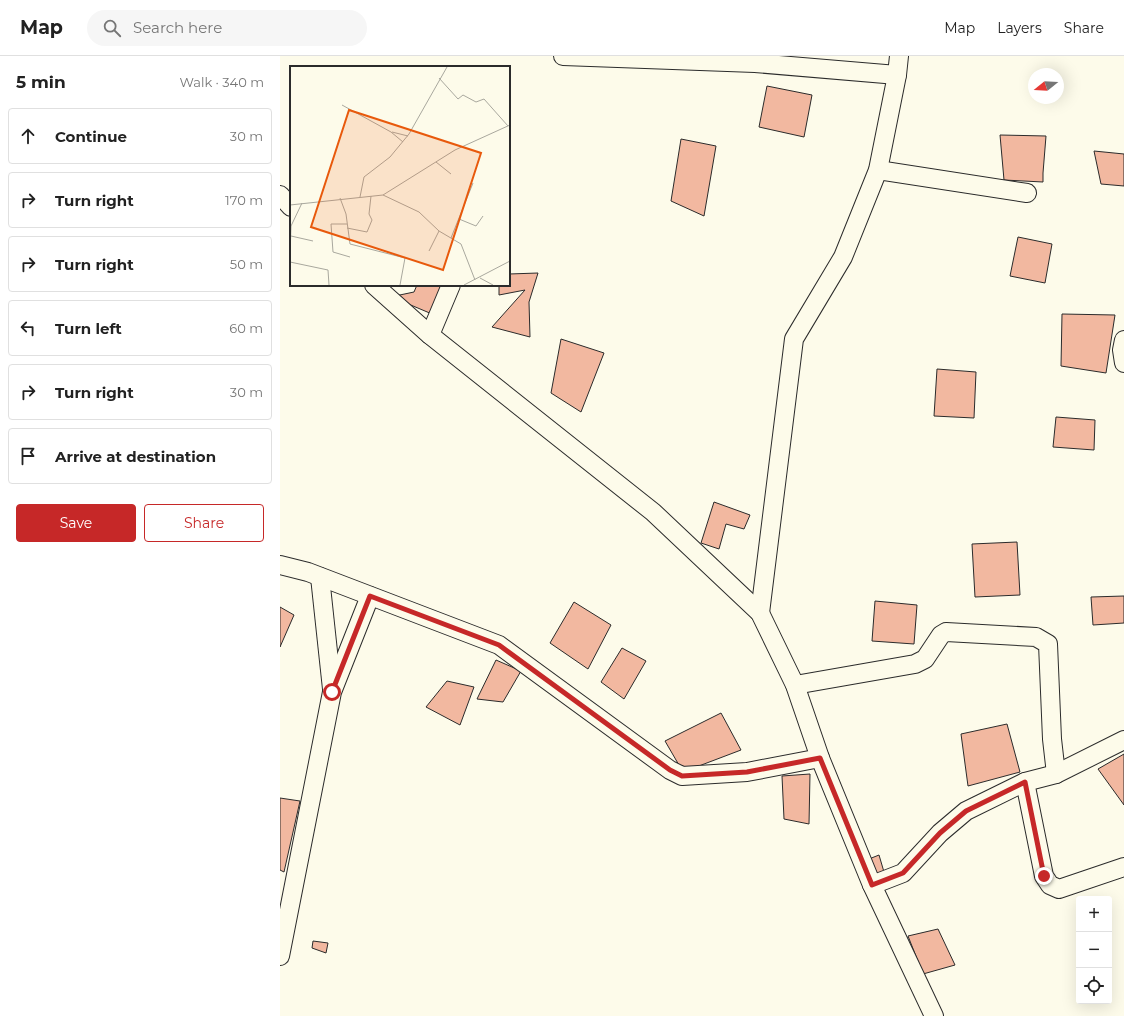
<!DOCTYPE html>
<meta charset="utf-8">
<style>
body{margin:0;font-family:Montserrat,sans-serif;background:#f6f6f6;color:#222}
.controls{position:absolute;right:12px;bottom:12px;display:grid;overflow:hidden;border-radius:4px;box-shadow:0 4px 16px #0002}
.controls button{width:36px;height:36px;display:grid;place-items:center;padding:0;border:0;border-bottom:1px solid #e0e0e0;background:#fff;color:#222;font:20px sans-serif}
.compass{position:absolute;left:748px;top:12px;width:36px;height:36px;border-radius:50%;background:#fff;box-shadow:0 4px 16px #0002;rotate:252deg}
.stop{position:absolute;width:12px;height:12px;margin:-9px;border:3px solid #c62828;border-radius:50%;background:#fff}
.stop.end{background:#c62828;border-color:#fff;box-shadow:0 1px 4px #0008}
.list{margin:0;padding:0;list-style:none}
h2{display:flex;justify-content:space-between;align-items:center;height:52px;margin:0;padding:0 16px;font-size:17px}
h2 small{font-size:13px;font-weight:400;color:#767676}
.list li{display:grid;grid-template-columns:26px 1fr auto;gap:12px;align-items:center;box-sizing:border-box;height:56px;margin:0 8px 8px;padding:0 8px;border:1px solid #e0e0e0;border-radius:4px}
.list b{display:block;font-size:15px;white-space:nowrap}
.list em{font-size:13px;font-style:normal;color:#767676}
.actions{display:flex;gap:8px;padding:12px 16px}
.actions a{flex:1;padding:9px 0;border:1px solid #c62828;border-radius:4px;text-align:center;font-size:14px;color:#c62828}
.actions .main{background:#c62828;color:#fff}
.icon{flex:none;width:22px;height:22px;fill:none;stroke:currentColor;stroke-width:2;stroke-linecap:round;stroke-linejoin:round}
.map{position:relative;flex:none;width:844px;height:960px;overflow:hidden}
header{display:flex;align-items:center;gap:24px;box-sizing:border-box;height:56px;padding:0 20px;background:#fff;border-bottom:1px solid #e0e0e0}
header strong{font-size:19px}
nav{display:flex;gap:22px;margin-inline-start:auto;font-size:14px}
.search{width:280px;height:36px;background:#f6f6f6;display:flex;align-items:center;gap:10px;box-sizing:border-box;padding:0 14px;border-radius:22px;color:#767676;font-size:15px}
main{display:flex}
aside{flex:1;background:#fff}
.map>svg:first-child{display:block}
</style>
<header>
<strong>Map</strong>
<div class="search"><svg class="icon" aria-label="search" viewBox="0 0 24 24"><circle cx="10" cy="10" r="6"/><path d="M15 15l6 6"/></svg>Search here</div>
<nav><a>Map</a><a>Layers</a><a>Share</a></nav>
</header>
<main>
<aside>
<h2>5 min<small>Walk · 340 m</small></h2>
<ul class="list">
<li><svg class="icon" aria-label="ahead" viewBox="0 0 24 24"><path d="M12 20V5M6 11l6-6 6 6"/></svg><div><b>Continue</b></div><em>30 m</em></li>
<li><svg class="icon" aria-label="right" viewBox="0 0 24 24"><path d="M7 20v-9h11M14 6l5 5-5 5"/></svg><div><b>Turn right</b></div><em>170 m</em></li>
<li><svg class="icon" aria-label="right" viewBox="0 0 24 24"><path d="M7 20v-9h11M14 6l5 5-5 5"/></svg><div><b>Turn right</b></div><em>50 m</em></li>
<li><svg class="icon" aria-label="left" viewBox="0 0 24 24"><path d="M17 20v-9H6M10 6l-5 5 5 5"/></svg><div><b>Turn left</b></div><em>60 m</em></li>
<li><svg class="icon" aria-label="right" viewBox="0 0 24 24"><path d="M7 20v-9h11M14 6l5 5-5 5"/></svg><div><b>Turn right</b></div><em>30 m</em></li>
<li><svg class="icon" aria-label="arrive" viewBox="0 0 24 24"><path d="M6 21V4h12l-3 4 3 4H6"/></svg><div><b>Arrive at destination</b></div></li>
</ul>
<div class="actions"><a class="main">Save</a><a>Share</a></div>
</aside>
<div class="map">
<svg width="844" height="960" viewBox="0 0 844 960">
<rect width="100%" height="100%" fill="#fdfbea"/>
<!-- building -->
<g fill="#f2b8a0" stroke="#2b2b2b">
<polygon points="487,30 532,39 524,81 479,71"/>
<polygon points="720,79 766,80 763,117 763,126 724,124"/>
<polygon points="401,83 436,90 424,160 391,145"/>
<polygon points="814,95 844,98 844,130 821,128"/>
<polygon points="738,181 772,188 765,227 730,220"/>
<polygon points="258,217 249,246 250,281 212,271 245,234 219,239 219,229 229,229 229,218"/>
<polygon points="137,229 161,229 152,258 126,247 115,240 134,236"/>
<polygon points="782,258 835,259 826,317 781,310"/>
<polygon points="281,283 324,297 301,356 271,337"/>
<polygon points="657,313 696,316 694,362 654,360"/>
<polygon points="776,361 815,364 814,394 773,391"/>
<polygon points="434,446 470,459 464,473 446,468 439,493 421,487"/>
<polygon points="737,486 740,539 695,541 692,488"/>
<polygon points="844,540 844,567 813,569 811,541"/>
<polygon points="595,545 637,549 634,588 592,585"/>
<polygon points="294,546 331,569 308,613 270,587"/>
<polygon points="0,551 14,559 0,591"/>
<polygon points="342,592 366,605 344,643 321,626"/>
<polygon points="216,604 241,615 223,646 197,643"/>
<polygon points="167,625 194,631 180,669 146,651"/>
<polygon points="441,657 461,694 403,716 385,685"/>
<polygon points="727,668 740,716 688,730 681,678"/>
<polygon points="844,698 844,749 818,713"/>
<polygon points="530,718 529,768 504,763 502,720"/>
<polygon points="0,742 20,745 4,816 0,814"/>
<polygon points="599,799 604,816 596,819 589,803"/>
<polygon points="658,873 675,909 643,918 628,880"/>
<polygon points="33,885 48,887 46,897 32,892"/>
</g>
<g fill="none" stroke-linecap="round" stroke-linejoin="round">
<!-- street casing -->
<g stroke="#2b2b2b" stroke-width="20">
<g id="street">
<polyline points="283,0 475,7 617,19"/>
<polyline points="598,114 747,137"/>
<polyline points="0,139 11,151"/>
<polyline points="94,229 150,279 373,456 480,557 515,629 540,702 592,829 654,960"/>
<polyline points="150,279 171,229"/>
<polyline points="844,284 842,294 844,307"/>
<polyline points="0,509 28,516 219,589 390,714 402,720 467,716 540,702"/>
<polyline points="40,521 52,633"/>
<polyline points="480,557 514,283 563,201 598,114 617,19 619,0"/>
<polyline points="515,629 635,608 645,603 661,579 666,576 756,581 768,588 772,683 776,718"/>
<polyline points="745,726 764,820 770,829 779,833 844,811"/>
<polyline points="592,829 623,817 660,777 686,755 745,726 776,718 844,684"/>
<polyline points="0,900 52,636 90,540"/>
</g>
</g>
<!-- street -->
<use href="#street" stroke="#fdfbea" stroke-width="18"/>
</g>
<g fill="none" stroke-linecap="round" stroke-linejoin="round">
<!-- route -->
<polyline stroke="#c62828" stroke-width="5" points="52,636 90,540 219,589 390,714 402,720 467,716 540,702 592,829 623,817 660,777 686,755 745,726 764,820"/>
</g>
<!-- overview -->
<g transform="translate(10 10)">
<rect width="220" height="220" fill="#fdfbea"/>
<path fill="none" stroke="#a9a89e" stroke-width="1" d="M149 12 168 33 173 29 186 36 194 33 218 60M52 39 101 66 113 76M102 66 118 70M146 96 161 108M93 129 129 146 149 165 171 178 185 214M70 131 74 111 100 91 119 68 157 1M50 132 56 148 60 178 115 192 110 219M0 139 93 129 165 84 220 59M169 153 186 160 193 150M57 158H41L43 186 60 191M57 162 77 166 82 154 79 148 81 130M1 170 23 175M161 172 183 117M139 185 149 165M0 190 1 160 12 137M0 196 38 204 39 219M190 212 203 219M174 219 220 195"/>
<path fill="#e8590c" fill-opacity="0.15" stroke="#e8590c" stroke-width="2" d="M59 44 191 87 153 204 21 161Z"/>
<rect width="220" height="220" fill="none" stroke="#2b2b2b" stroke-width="2"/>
</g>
</svg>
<div class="controls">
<button>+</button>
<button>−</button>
<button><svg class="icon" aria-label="locate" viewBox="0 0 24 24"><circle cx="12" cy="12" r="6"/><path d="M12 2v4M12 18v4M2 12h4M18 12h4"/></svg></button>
</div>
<svg class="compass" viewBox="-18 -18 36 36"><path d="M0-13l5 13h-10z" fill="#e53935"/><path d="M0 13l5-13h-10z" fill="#767676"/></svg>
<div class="stop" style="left:52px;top:636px"></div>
<div class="stop end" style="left:764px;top:820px"></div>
</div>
</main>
